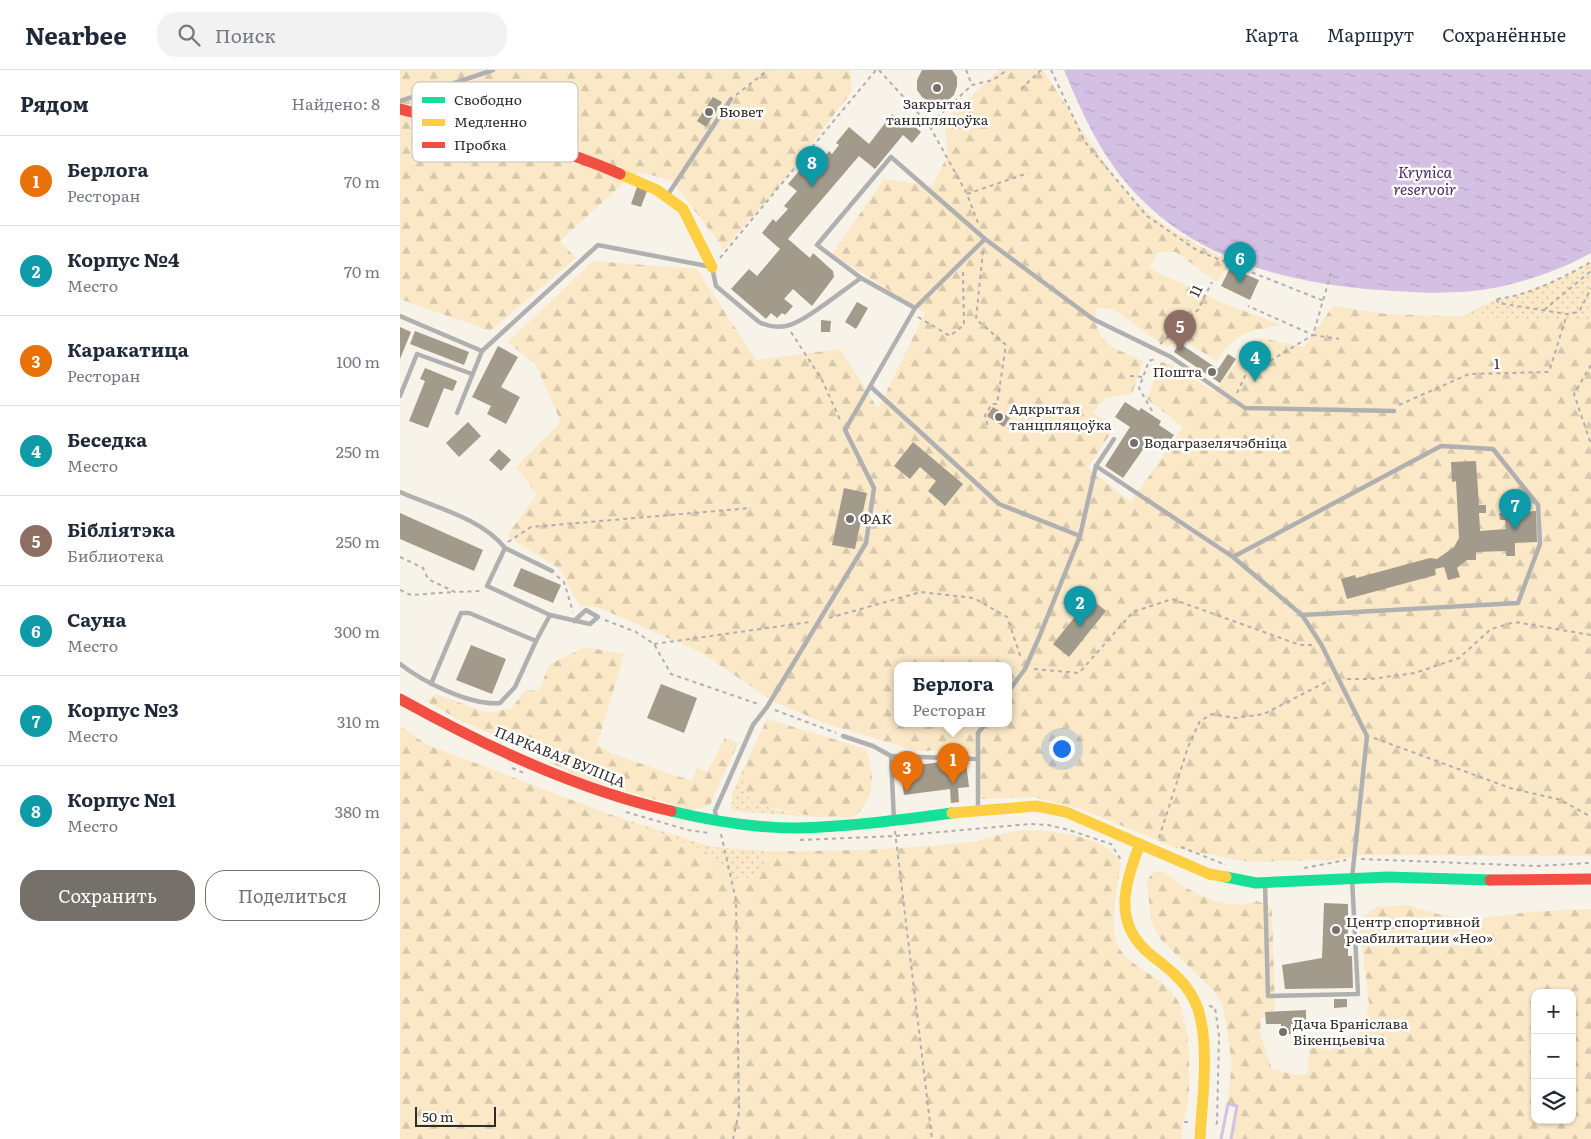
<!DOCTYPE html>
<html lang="ru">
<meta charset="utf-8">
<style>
body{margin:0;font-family:Literata,serif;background:#f2f2f3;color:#1f2937}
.controls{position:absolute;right:15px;bottom:15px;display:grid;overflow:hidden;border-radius:10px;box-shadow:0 1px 4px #0004}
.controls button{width:45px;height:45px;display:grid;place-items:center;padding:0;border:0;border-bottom:1px solid #e0e1e3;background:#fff;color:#1f2937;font:25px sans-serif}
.scale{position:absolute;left:15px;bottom:12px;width:81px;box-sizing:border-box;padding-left:5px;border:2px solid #2f2b25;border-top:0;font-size:14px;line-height:18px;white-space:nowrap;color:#2f2b25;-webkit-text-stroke:4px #fff;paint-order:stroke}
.you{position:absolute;left:661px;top:678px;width:18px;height:18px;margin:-12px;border:4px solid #fff;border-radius:50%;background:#1a73e8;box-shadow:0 0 0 8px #1a73e833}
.badge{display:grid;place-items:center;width:32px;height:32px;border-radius:50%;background:#75716a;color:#fff;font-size:16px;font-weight:700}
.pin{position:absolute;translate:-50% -41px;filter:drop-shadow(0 1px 2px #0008)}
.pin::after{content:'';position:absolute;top:26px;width:18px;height:15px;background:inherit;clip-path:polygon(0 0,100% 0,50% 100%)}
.popup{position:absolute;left:494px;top:592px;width:118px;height:65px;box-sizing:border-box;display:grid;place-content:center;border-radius:10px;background:#fff;filter:drop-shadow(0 1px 4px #0005);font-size:16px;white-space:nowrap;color:#747a83}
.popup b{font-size:19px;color:#1f2937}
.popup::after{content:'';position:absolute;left:50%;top:100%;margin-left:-10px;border:10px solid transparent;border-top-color:#fff}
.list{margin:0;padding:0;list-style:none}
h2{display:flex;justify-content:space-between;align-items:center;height:65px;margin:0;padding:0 20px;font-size:21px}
h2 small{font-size:16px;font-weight:400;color:#747a83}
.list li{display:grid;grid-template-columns:32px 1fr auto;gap:15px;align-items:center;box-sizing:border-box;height:90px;padding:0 20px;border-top:1px solid #e0e1e3}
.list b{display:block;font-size:19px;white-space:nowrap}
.list p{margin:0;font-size:16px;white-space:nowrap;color:#747a83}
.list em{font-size:16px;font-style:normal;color:#747a83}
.actions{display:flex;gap:10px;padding:15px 20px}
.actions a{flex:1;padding:11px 0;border:1px solid #75716a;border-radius:20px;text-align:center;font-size:18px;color:#75716a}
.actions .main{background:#75716a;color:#fff}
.icon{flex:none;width:28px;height:28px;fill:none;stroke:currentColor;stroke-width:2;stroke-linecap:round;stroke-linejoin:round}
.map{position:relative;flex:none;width:1191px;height:1069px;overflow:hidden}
header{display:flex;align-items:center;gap:30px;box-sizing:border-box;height:70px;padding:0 25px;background:#fff;border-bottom:1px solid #e0e1e3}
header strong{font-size:24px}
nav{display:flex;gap:28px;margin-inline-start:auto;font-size:18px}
.search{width:350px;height:45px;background:#f2f2f3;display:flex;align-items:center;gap:12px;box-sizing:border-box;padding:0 18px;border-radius:20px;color:#747a83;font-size:19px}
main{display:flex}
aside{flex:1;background:#fff}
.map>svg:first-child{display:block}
</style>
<header>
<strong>Nearbee</strong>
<div class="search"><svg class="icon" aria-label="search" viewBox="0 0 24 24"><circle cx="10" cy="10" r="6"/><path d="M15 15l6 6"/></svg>Поиск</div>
<nav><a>Карта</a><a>Маршрут</a><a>Сохранённые</a></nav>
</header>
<main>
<aside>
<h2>Рядом<small>Найдено: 8</small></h2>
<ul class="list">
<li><span class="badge" style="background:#e8710a">1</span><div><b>Берлога</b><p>Ресторан</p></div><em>70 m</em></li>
<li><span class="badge" style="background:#0f9aa8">2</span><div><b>Корпус №4</b><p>Место</p></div><em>70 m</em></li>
<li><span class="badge" style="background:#e8710a">3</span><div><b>Каракатица</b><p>Ресторан</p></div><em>100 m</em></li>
<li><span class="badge" style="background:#0f9aa8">4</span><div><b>Беседка</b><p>Место</p></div><em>250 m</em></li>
<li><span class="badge" style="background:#8d6e63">5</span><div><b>Бібліятэка</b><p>Библиотека</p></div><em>250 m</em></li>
<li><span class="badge" style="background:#0f9aa8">6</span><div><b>Сауна</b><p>Место</p></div><em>300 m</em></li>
<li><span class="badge" style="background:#0f9aa8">7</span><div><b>Корпус №3</b><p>Место</p></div><em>310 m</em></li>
<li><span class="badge" style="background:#0f9aa8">8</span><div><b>Корпус №1</b><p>Место</p></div><em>380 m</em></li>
</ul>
<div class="actions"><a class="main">Сохранить</a><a>Поделиться</a></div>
</aside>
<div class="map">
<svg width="1191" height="1069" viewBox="0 0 1191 1069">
<defs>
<pattern id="grass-dots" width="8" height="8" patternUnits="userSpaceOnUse" patternTransform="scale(1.25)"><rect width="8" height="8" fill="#fbe8c7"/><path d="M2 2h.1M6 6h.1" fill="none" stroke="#d7c7ab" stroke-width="1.8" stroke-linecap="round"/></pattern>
<pattern id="forest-firs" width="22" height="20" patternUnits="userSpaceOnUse" patternTransform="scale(1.25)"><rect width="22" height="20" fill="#fbe8c7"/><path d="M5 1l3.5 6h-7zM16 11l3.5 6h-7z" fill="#d7c7ab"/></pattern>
<pattern id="water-ripples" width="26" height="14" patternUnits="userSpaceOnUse" patternTransform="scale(1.25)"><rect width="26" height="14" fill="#d4c0e3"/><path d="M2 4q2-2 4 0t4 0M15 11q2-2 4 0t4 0" fill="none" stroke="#b6a5c3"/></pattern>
</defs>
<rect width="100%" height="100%" fill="#f8f3e9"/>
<!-- grass -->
<g fill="url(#grass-dots)">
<polygon points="1191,192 1191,251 1060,247 1097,229 1109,228 1164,207"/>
<polygon points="349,686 343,715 372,739 416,747 334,741 331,738 333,722"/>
<path d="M183 736 313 777 370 781 366 786 367 796 361 805C333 814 320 806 306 781Z"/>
</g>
<!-- forest -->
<g fill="url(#forest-firs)" fill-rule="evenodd">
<polygon points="0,0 450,0 452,21 382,113 324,179 272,111 241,102 228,109 160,171 176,188 90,261 0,229"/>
<path d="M599 0H643C674 45 705 103 745 140 770 162 801 177 831 191L817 212 776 182H758L749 198 820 232 882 255C846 261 839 261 816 291L784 270 766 277 713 239 696 238C693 275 714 277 743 291L732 324 705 328 693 342 715 356 688 398 731 432 783 357 747 329 761 292 772 295 815 322 846 278 862 268 904 277 933 236 986 244 1191 251V786L962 785 932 790 849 792 776 778 681 739 634 727 580 729V685L548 680 517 681 426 654 371 630 302 583 200 538 179 535 160 499 107 466 137 424 116 397 161 352 136 295 108 272 193 191 297 199 356 290 440 279 478 339 525 243 432 184 484 109 532 116 548 85 544 51ZM498 595H608V653H498Z"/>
<polygon points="185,577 224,584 197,675 213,684 292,711 297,697 307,702 325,668 338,673 310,735 290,740 179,707 111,672 63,652 26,631 36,624 88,643 112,638 124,621 139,620 150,594"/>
<path d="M367 649 466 679C475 706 476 726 454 747H416L353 734 343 715 349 686Z"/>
<path d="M0 656 28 675 306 781C320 806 333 815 361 805L367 796 366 786 370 781C435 781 500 780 564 773 585 771 607 760 628 760 656 761 707 766 721 793 718 815 708 857 718 876 732 902 771 906 782 940 789 961 791 1009 788 1031 786 1044 781 1057 782 1069H0Z"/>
<path d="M762 801C785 819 826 844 856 831L869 835 872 841 875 937 870 943 861 948 860 964 872 999 896 1005 907 1004 910 976 930 980 955 968 963 960 969 934 959 851 963 846 977 837 1007 835 1041 845 1076 849 1128 842 1191 839V1069H831L837 1036 827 1034 832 994 824 939 814 921 762 871 751 852 747 811 753 802ZM1135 923H1172V1050H1135Z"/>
</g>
<!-- water -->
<path fill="url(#water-ripples)" d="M664 0H1191V183C1162 199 1131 210 1099 217 1059 225 1020 223 979 220 894 214 803 192 741 129 704 92 684 48 664 0Z"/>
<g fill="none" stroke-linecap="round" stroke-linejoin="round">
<!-- stream -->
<polyline stroke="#d4c0e3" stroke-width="3" points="821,1069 828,1034 837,1036 831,1069"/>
</g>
<!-- building -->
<g fill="#a29a8b">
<polygon points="522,0 552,0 557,7 557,16 554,25 547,31 539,34 530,32 522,27 517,20 517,10"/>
<polygon points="313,27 322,32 306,57 297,51"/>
<polygon points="492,44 509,58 512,54 521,62 512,73 503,65 475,99 459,86 388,169 410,188 413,183 433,201 434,207 412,236 393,219 384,229 393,236 385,245 382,243 377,248 371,243 366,249 331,219 349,199 357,206 380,179 362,163 373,149 376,152 388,139 384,136 397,121 388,114 410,88 417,95 429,81 432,84 439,75 436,73 449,57 469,74"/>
<polygon points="237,117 247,121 241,137 231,134"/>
<polygon points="830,198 859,210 850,230 821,216"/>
<polygon points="457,232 468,238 456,259 445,252"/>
<polygon points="421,250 431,251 430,262 421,262"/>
<polygon points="0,257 11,262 0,289"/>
<polygon points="15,261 69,282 64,295 10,274"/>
<polygon points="779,273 818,299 828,284 836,289 820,313 774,282"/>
<polygon points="98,276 118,287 101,317 120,327 106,354 87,344 91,336 72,327"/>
<polygon points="25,298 57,311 53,321 44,318 28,358 9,351 25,311 20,309"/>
<polygon points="725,332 739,341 741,338 761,351 759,355 774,365 765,378 751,368 723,408 705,396 730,357 715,347"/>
<polygon points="593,337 610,348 604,357 587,346"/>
<polygon points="68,352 81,366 59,387 46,373"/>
<polygon points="513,372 563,414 545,436 528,421 536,411 520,397 510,409 494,396"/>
<polygon points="99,379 111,390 101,401 89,390"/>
<polygon points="1076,391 1079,435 1086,435 1086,443 1079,443 1080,461 1106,459 1105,450 1100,450 1099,443 1136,441 1137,472 1115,473 1115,486 1106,486 1106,481 1076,482 1076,490 1067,490 1057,498 1060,507 1048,510 1044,497 1035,499 1036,505 947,529 941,509 955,505 956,508 1030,488 1037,489 1054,477 1059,468 1056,411 1052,412 1051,392"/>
<polygon points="444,418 467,423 455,479 432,475"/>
<polygon points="0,443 83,480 74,501 0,469"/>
<polygon points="121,498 161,515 153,533 113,516"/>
<polygon points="690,528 706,541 669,587 653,574"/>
<polygon points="71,575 106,589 92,624 56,610"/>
<polygon points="261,614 297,628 284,663 247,648"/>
<polygon points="542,692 543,695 566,692 569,717 558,718 559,732 551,733 550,719 504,725 500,697"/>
<polygon points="924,833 948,834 948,886 952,886 953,918 885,919 882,895 922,888"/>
<polygon points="934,929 947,929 947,937 934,938"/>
<polygon points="906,940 906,959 895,960 895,954 891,954 891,964 881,964 881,954 866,954 865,942"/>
</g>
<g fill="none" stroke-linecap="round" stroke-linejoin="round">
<!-- path -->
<g stroke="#b1aead" stroke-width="2" stroke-dasharray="4 4" stroke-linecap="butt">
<polyline points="479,0 529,55"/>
<polyline points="566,0 572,15"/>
<polyline points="651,0 685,72 747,146 798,181 924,231"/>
<polyline points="621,19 641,0"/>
<polyline points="336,25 368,0"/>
<polyline points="567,124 628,103"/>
<polyline points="578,153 567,124 529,55 572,15 593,10 607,0"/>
<polyline points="583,181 576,249 606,275 597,334 592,334 585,345 588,357"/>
<polyline points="320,188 476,0"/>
<polyline points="931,203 913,265 939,269"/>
<polyline points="1097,229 1098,233 1167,244 1179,242 1191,218"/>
<path d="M1097 229C1130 225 1162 208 1191 192"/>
<polyline points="1144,240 1191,201"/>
<polyline points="518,247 550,266 564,255 563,202"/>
<polyline points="391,262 422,310 441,352"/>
<polyline points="760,274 798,240 812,212"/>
<polyline points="1191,295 1174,324 1191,374"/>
<polyline points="730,306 743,307"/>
<polyline points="837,323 845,306 913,265 848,236"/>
<polyline points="999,335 1069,304 1149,302 1167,244"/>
<polyline points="752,341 739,318 749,291 757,288"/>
<polyline points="108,472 131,457 351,438"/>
<polyline points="0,487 23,498 28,509 55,522 82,521"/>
<polyline points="157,506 164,512 173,542"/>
<polyline points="0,520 11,525 54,522"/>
<polyline points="429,548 521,522 574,528 607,547 621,588"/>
<polyline points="205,550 236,562 254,574 271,604 358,634"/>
<polyline points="254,574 410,552"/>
<polyline points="634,599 679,603 733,542 772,529 900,575 912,575"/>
<polyline points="947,609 971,609 1015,603 1059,588 1091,559 1115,552 1191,565"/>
<polyline points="375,640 436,663"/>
<polyline points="974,668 1110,718 1161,730 1191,747"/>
<polyline points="112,698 124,703"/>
<polyline points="226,742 288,760 309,763"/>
<polyline points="495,761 532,1069"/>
<polyline points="321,764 336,830 339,1042 333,1069"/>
<polyline points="759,768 788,677 800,651 812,644 835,648 864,644 930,610"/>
<polyline points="400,770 495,766 630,754 648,755 669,760 711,774 721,790"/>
<polyline points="781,777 826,795"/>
<polyline points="961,789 1137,796 1191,793"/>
<polyline points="904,798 946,790"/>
<polyline points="809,936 815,937 819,966 817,1053 813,1056"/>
<polyline points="784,1052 790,1052"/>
</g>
<!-- lane -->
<g stroke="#b1b0b1" stroke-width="4.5">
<polyline points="0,31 93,0"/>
<polyline points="267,126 331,29"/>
<polyline points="461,208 417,175 491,87 585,169 693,249 771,287 845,338 994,341"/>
<path d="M0 246 82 281 198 175 312 197 316 216 359 252C367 256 376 258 386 256 405 252 443 220 461 208L515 238"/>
<polyline points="471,317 599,434 680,466"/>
<polyline points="0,326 17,284 72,304"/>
<polyline points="57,343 82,281"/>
<polyline points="696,396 833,487 902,545 1118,533 1140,474 1138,435 1093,379 1041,376 833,487"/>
<path d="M0 422C34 437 81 448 105 478L87 516 150 545 136 571 69 543H61L31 614"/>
<polyline points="105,478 152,501"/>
<polyline points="150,545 190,554 198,547 186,540 174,551"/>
<path d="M0 594C23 612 71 636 100 633L115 617 136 571"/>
<polyline points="608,622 625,599 640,565 680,466 696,396 714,369"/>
<polyline points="443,666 473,676 491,686"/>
<polyline points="578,739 578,663 586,653"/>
<polyline points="494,750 491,686 578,689"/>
<polyline points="317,751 315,741 353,655 367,637 466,473 474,418 445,360 515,238 585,169"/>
<polyline points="865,813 868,926 958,924 952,808 967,666 921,574 902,545"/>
</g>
<!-- fast -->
<g stroke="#16e098" stroke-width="11">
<path d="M271 741C312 751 354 758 396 758 448 757 500 750 552 743"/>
<polyline points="826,807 856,813 988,807 1090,810"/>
</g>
<!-- slow -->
<g stroke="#ffcf43" stroke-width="11">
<polyline points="220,104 257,120 283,139 312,197"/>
<polyline points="552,743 636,736 666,742 809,804 826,807"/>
<path d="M740 774C724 814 712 854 751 885 772 901 789 914 798 939 810 977 802 1030 800 1069"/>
</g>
<!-- jam -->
<g stroke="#f24e42" stroke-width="11">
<path d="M0 39C74 58 150 73 220 104"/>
<path d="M0 629C85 676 176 719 271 741"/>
<polyline points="1090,810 1191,809"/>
</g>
</g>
<!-- markers -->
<g fill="#75716a" stroke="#fff" stroke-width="2">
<circle cx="537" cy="18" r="5"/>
<circle cx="309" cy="42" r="5"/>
<circle cx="812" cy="302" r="5"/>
<circle cx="599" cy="347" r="5"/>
<circle cx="734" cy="373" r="5"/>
<circle cx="450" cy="449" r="5"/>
<circle cx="936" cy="860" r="5"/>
<circle cx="883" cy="962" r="5"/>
</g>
<g text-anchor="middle" stroke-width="5" stroke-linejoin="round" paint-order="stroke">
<!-- poi labels -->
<g font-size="14" fill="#2f2b25" stroke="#fff" text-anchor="start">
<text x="537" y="39" text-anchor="middle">Закрытая<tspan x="537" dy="16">танцпляцоўка</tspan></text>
<text x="319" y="47">Бювет</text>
<text x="802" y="307" text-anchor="end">Пошта</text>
<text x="609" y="344">Адкрытая<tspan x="609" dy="16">танцпляцоўка</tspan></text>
<text x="744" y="378">Водагразелячэбніца</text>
<text x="460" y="454">ФАК</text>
<text x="946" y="857">Центр спортивной<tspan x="946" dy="16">реабилитации «Нео»</tspan></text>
<text x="893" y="959">Дача Браніслава<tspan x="893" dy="16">Вікенцьевіча</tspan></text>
</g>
<!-- street labels -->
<g font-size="14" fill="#2f2b25" stroke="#fff">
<text transform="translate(796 221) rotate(-64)" y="5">11</text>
<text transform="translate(1097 294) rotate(-2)" y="5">1</text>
<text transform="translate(160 687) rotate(22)" y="5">ПАРКАВАЯ ВУЛІЦА</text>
</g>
<!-- water labels -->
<g font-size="15" font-style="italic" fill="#482566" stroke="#fff">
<text x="1025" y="108">Krynica<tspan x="1025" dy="17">reservoir</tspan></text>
</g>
</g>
<!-- legend -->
<rect x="12" y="12" width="166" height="80" rx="8" fill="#fff" stroke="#c1bfbe" stroke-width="1"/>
<rect x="22" y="27" width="23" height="6" fill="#16e098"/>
<rect x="22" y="49" width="23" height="7" fill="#ffcf43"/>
<rect x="22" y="72" width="23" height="6" fill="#f24e42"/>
<g font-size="14" fill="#2f2b25">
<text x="54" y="35">Свободно</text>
<text x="54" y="57">Медленно</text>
<text x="54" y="80">Пробка</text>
</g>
</svg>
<div class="controls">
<button>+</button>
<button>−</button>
<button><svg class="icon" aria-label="layers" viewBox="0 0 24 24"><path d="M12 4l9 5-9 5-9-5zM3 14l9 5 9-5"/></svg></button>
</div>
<div class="scale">50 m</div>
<div class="you"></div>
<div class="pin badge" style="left:553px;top:714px;background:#e8710a">1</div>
<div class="popup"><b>Берлога</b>Ресторан</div>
<div class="pin badge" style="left:680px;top:557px;background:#0f9aa8">2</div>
<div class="pin badge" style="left:507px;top:722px;background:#e8710a">3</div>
<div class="pin badge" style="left:855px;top:312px;background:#0f9aa8">4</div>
<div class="pin badge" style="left:780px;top:281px;background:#8d6e63">5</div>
<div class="pin badge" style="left:840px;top:213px;background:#0f9aa8">6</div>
<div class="pin badge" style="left:1115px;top:460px;background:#0f9aa8">7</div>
<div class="pin badge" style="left:412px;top:117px;background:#0f9aa8">8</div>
</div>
</main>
